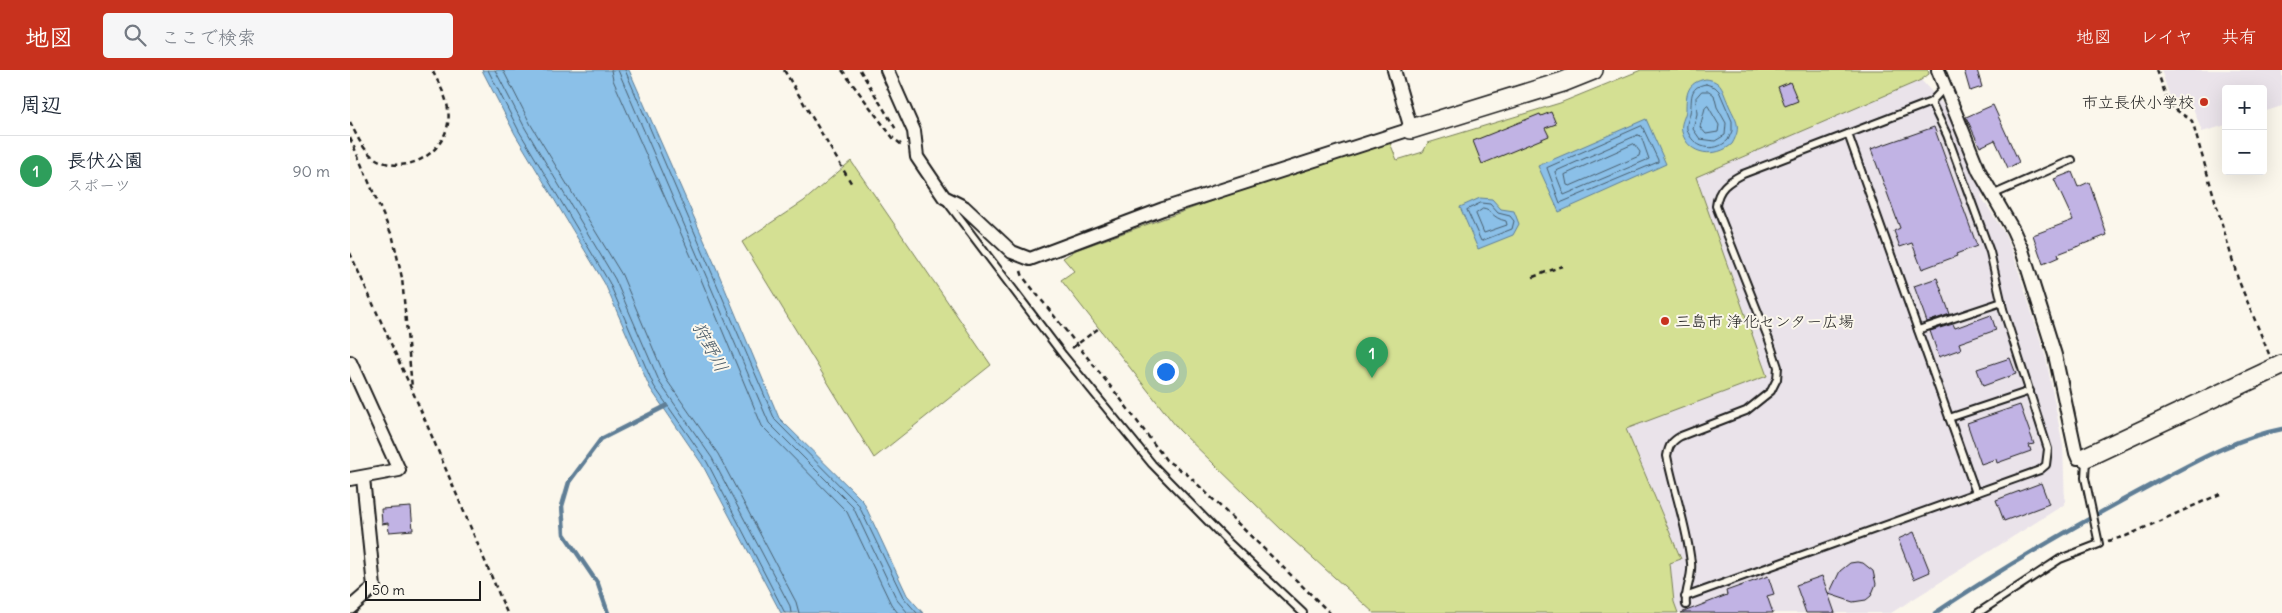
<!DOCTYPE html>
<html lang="ja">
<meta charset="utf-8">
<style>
body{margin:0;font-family:Delius,"Klee One",sans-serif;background:#f6f6f7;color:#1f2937}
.controls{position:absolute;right:15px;top:15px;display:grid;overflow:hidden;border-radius:5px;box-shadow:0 5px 20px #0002}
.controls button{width:45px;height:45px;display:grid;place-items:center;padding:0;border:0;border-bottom:1px solid #e0e1e3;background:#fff;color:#1f2937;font:25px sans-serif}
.scale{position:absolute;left:15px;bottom:12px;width:116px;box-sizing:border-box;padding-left:5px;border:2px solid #1c1c1c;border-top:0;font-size:14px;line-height:18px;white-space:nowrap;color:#1c1c1c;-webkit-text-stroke:4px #fbf7ec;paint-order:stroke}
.you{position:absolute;left:815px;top:301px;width:18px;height:18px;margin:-12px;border:4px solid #fff;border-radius:50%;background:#1a73e8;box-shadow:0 0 0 8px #1a73e833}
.badge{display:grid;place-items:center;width:32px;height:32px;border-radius:50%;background:#c8321e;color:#fff;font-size:16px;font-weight:700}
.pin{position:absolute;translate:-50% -41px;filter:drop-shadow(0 1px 2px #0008)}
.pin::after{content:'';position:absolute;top:26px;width:18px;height:15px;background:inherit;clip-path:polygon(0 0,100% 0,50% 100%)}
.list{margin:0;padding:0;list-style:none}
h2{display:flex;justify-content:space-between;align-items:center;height:65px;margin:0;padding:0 20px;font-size:21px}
h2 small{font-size:16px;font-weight:400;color:#747a83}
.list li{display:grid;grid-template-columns:32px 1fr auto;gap:15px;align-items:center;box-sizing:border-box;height:70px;padding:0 20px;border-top:1px solid #e0e1e3}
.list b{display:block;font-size:19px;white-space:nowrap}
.list p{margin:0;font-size:16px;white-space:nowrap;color:#747a83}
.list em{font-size:16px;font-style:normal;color:#747a83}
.icon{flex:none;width:28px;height:28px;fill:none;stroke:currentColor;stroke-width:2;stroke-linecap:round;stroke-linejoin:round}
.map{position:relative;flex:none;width:1932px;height:543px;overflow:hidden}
header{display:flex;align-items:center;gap:30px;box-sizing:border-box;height:70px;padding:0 25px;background:#c8321e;color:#fff}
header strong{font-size:24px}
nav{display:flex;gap:28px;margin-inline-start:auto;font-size:18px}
.search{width:350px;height:45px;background:#f6f6f7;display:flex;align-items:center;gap:12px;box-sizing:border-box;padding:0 18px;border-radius:5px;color:#747a83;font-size:19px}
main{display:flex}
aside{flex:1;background:#fff}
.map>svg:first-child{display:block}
</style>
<header>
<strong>地図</strong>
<div class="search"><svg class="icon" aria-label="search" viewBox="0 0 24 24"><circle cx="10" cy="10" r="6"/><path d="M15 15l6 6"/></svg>ここで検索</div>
<nav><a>地図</a><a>レイヤ</a><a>共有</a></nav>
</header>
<main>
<aside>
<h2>周辺<small></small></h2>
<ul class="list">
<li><span class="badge" style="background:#2e9e5b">1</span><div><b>長伏公園</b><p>スポーツ</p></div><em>90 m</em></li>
</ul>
</aside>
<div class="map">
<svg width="1932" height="543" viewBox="0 0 1932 543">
<rect width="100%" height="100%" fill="#fbf7ec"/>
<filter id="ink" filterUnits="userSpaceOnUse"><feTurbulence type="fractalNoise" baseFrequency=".02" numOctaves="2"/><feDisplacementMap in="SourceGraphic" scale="10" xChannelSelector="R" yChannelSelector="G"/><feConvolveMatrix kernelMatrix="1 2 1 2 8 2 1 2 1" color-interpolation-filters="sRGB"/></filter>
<g filter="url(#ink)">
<!-- built -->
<g fill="#eae3ea">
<polygon points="1811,0 1932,0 1932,36 1913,42 1913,19 1876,19 1876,55 1852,62 1842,35 1821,30"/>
<polygon points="1571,10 1601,43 1618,95 1634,122 1631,126 1655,164 1663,183 1696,288 1713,376 1715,434 1541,543 1328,543 1324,532 1320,493 1331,488 1276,359 1201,169"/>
</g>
<!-- green -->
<g fill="#d4e093" stroke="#787e58">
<polygon points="1291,0 1578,0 1579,4 1571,10 1346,107 1417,306 1276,359 1331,489 1320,493 1324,532 1328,543 1024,543 934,462 829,360 711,210 724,201 713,188 726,180 898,118 1040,73 1047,90 1073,82 1078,73 1210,33"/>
<polygon points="501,91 641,295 524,388 392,172 454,131"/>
</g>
<!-- water -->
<g fill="#8bc0e8" stroke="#5f7e96">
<polygon points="132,0 279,0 365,195 429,348 513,431 557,525 573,543 431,543 352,394 300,318 255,214 165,64"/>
<path d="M1356 9C1372 11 1372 20 1378 33 1385 50 1393 55 1382 74 1367 88 1338 86 1332 62 1330 53 1335 48 1336 40 1336 24 1337 12 1356 9Z"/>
<polygon points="1296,49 1316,94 1209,142 1188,96"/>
<polygon points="1130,128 1142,129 1151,139 1164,141 1169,154 1163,165 1128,179 1110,137"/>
</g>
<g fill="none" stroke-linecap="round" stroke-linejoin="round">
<!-- shore -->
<g stroke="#485e6e" stroke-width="1">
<polyline points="138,0 169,61 259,212 304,316 357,392 435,543"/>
<polyline points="145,0 175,58 265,209 310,313 362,388 440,536 441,543"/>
<polyline points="153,0 181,55 272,205 316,309 368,384 446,532 449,543"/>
<polyline points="261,0 263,10 348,202 412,356 497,442 541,534 548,543"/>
<polyline points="268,0 419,353 503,437 547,530 558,543"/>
<polyline points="275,0 425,350 508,434 553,527 567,543"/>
<path d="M1356 14 1365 17 1369 21 1382 51V61L1378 70C1364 84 1342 78 1337 59 1336 53 1339 49 1340 43 1343 30 1337 17 1356 14Z"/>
<polygon points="1352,21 1359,21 1364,25 1367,37 1376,53 1375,65 1365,71 1350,69 1343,59 1347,44 1346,28"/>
<polygon points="1358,36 1369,55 1368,62 1356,64 1350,57 1355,38"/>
<polygon points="1292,56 1308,90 1308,92 1210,133 1197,98"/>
<polygon points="1288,65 1291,66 1299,89 1214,125 1205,102"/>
<polygon points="1284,74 1290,82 1289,86 1220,116 1217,115 1215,105"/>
<polygon points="1131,133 1140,134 1148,143 1160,146 1164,151 1162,159 1131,171 1117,140"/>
<path d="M1133 139C1142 140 1142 148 1156 151L1157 155 1134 163 1126 144Z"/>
</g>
<!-- stream -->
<g stroke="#5f7e96" stroke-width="4.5">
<polyline points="258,543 248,514 214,464 212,436 219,412 251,369 316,336"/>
<path d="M1585 543C1654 497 1726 455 1799 416 1841 394 1885 368 1932 359"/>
</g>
</g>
<!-- building -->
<g fill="#c1b3e4" stroke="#1c1c1c">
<polygon points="1614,0 1627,0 1632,17 1620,21"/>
<polygon points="1440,12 1448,31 1435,36 1428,17"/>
<polygon points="1643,35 1669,92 1658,98 1645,70 1630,77 1616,47"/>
<polygon points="1201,42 1206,54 1195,58 1199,66 1132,94 1123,71 1190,44 1191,46"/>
<polygon points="1584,57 1627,176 1606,184 1607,186 1572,199 1562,173 1550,177 1544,161 1550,158 1521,79"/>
<polygon points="1722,102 1728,117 1739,112 1757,165 1708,184 1709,187 1693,194 1683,165 1723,150 1704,109"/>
<polygon points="1587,208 1600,244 1577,252 1564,216"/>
<polygon points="1641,245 1646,260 1609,273 1611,279 1589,287 1580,261 1603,254 1605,258"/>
<polygon points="1660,288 1666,304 1633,316 1627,299"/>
<polygon points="1670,335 1684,374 1679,375 1681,381 1647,393 1646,389 1631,394 1617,353"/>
<polygon points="1691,413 1699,434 1654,451 1646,430"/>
<polygon points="61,437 63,460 39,462 38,453 32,454 31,439"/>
<polygon points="1564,462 1580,502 1564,509 1548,469"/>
<polygon points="1507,492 1513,493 1523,501 1526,514 1521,526 1516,530 1503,532 1479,524 1490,501 1500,493"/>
<polygon points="1418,506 1424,524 1417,526 1423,543 1331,543 1377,525 1376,521"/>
<polygon points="1472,506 1485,543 1456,543 1446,515"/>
</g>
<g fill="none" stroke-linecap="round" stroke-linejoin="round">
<!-- lane casing -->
<g stroke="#1c1c1c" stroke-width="10">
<g id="lane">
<polyline points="1498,64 1626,423"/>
<polyline points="1642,125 1722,90"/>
<polyline points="597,132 713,285 802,394 879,473 953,543"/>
<polyline points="1568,260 1652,232"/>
<polyline points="1599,348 1680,321"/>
<polyline points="1335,527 1690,400 1696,395 1698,379 1653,239 1640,182 1597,65 1581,32"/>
<path d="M1336 535C1334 519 1343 508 1341 493 1337 456 1324 422 1317 386 1319 375 1322 371 1331 366L1396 341 1421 321 1427 309 1428 297 1419 270 1366 136C1368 118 1378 112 1393 104L1581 32 1595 17"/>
<polyline points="1628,543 1710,489 1749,474 1735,408 1736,389"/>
</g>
</g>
<!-- street casing -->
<g stroke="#1c1c1c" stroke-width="16">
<g id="street">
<polyline points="537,0 564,61 567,87 594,127 614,137 662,182 680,189 813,139 1061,59 1044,0"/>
<polyline points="1588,0 1629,101 1663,160 1672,180 1705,285 1726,383 1728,388 1736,387"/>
<polyline points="0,292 49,400 0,409"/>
<polyline points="0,538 24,517 13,408"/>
</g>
</g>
<!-- secondary casing -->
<g stroke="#1c1c1c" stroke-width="22">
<g id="secondary">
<polyline points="1061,59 1213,12 1243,0"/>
<polyline points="1736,387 1932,295"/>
</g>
</g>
<!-- path -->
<g stroke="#1c1c1c" stroke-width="2.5" stroke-dasharray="5 4" stroke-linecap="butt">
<polyline points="434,0 503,116"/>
<polyline points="492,0 543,68 552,75"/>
<polyline points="510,0 547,61"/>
<polyline points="1807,0 1819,35 1842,51 1888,209 1919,284"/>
<path d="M0 52C7 66 14 84 30 91 64 106 104 75 98 39 96 25 88 12 82 0"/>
<polyline points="0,68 43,168 52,208 62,318"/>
<polyline points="0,183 66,329 157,543"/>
<polyline points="671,201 673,207 769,327 816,390 838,405 980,543"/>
<polyline points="1183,207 1212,196"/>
<polyline points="722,278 749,258"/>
<polyline points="1758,471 1776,466 1870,424"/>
</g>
<!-- lane -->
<use href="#lane" stroke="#fbf7ec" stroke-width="6"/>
<!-- street -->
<use href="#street" stroke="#fbf7ec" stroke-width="12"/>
<!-- secondary -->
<use href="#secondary" stroke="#fbf7ec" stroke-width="19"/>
</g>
</g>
<!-- markers -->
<g fill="#c8321e" stroke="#fbf7ec" stroke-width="2">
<circle cx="1854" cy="32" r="5"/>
<circle cx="1315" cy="251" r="5"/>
</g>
<g text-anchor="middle" stroke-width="4" stroke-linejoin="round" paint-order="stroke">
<!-- poi labels -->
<g font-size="16" fill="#1c1c1c" stroke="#fbf7ec" text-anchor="end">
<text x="1844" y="38">市立長伏小学校</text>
<text x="1325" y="257" text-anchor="start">三島市 浄化センター広場</text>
</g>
<!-- water labels -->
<g font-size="18" font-style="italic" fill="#435563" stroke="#fbf7ec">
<text transform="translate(360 277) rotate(62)" y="6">狩野川</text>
</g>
</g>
</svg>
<div class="controls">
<button>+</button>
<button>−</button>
</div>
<div class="scale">50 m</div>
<div class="you"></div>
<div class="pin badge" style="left:1022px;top:308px;background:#2e9e5b">1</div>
</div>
</main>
